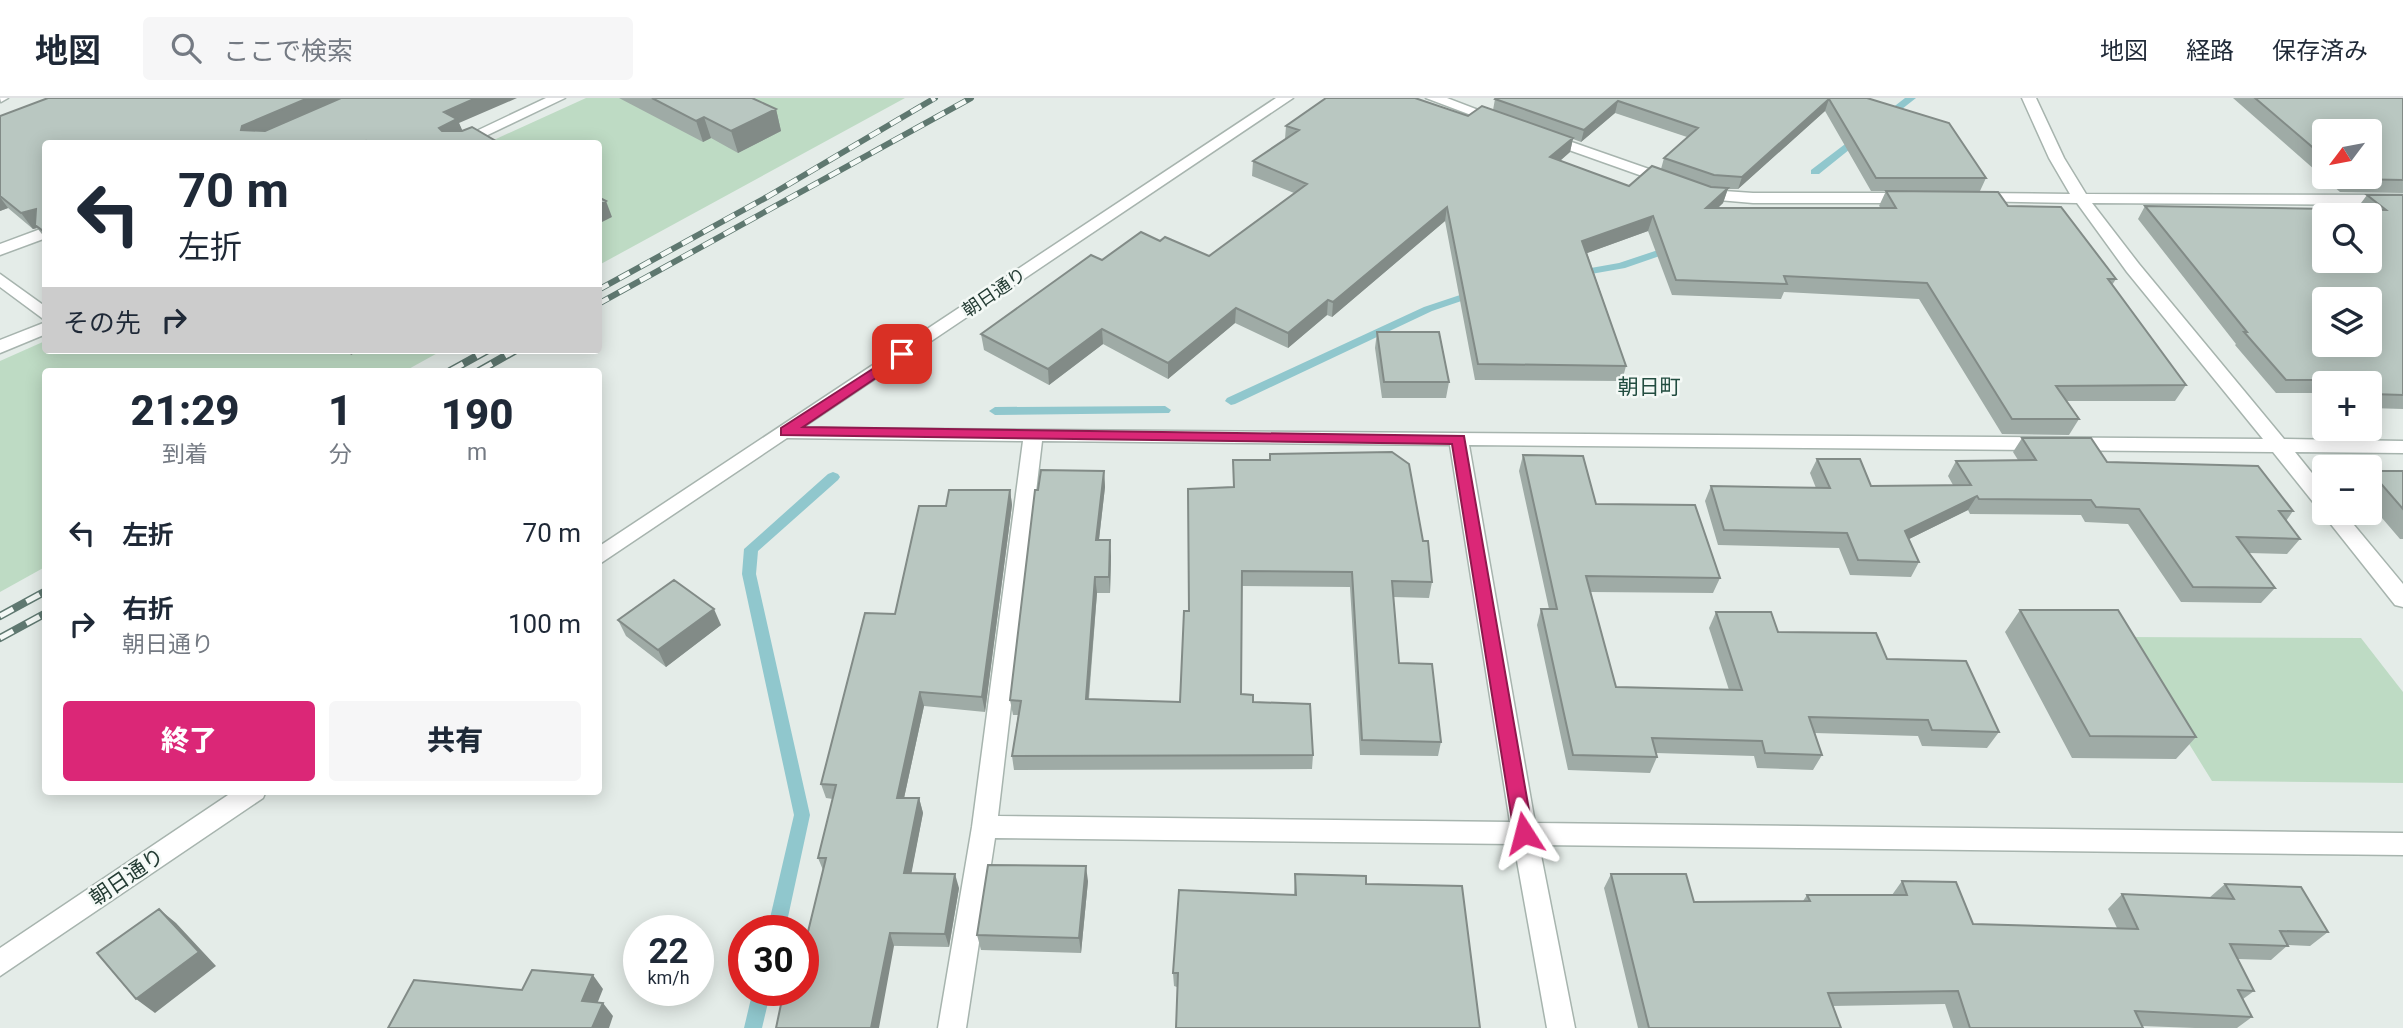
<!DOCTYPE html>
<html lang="ja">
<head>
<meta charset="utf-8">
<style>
  :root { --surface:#fff; --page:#f6f6f7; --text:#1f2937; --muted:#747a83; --line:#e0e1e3; --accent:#db2777 }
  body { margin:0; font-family:Roboto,"Noto Sans JP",sans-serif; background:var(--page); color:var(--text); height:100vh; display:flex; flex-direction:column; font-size:26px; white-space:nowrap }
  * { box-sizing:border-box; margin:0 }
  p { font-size:23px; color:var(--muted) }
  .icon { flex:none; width:38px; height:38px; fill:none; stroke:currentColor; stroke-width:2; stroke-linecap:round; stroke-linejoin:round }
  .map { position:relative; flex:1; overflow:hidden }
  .details { position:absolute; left:42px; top:270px; width:560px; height:427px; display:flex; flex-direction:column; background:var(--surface); border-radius:7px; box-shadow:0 4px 18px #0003 }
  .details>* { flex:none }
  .hud { position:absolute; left:42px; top:42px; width:560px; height:214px; border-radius:7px; box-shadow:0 4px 18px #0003; background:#fff; color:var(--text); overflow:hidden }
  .needle { width:46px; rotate:238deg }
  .controls { position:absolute; left:2312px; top:21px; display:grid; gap:14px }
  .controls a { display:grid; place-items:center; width:70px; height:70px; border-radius:7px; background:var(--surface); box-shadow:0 4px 18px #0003; font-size:35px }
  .speed { position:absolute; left:623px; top:817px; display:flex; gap:14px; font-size:35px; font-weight:700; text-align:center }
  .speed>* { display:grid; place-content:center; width:91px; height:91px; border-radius:50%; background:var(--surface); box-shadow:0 4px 18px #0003; line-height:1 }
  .speed small { font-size:18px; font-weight:400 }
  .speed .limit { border:10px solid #d22; background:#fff; color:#111 }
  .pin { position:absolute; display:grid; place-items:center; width:60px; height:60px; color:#fff; margin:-30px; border-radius:14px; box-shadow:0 4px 10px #0006 }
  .me { position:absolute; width:77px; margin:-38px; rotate:351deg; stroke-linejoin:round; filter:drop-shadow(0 0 5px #0008) }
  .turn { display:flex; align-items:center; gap:24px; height:147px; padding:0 21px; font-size:32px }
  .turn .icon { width:91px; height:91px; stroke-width:2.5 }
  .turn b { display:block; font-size:49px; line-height:60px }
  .then { display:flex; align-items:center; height:66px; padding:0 21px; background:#0003; gap:14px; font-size:26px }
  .eta { display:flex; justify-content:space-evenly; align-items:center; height:119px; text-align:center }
  .eta b { font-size:42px; font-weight:800; line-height:49px }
  .action { display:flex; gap:14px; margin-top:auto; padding:14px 21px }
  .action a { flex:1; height:80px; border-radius:7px; background:var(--accent); color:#fff; font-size:28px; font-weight:800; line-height:80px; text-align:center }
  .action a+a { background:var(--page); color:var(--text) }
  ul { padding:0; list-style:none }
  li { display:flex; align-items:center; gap:21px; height:91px; padding:0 21px }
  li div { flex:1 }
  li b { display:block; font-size:26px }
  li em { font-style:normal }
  header { display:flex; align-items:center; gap:42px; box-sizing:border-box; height:98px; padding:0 35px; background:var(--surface); border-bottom:2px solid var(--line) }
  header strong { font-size:33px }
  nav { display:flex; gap:38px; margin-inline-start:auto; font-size:24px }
  .search { width:490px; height:63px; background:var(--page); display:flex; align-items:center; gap:18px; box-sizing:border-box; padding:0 24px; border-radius:7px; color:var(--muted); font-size:26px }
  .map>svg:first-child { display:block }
  .green { fill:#bedbc4 }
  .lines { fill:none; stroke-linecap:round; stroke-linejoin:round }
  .stream { fill:#90c7cd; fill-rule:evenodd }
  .minor-casing { stroke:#a7b4ae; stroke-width:3 }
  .tertiary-casing { stroke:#a7b4ae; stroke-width:3 }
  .minor { fill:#fff; fill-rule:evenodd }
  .tertiary { fill:#fff; fill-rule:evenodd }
  .rail-far1-casing { stroke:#5f7870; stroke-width:6 }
  .rail-casing { stroke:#5f7870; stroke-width:8 }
  .rail-far1 { stroke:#f4f9f6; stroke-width:4.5; stroke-dasharray:12; stroke-linecap:butt }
  .rail { stroke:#f4f9f6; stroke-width:5; stroke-dasharray:15; stroke-linecap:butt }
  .wall { fill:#9faba6; fill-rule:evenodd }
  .shaded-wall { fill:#828b87 }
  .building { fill:#b9c7c1; stroke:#828b87; stroke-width:2; fill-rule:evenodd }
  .route { fill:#db2777; stroke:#8e194d; stroke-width:2 }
  .labels { text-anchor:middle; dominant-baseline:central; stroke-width:5; stroke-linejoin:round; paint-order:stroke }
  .street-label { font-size:18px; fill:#243c34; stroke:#f4f9f6 }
  .quarter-label { font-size:21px; fill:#224d40; stroke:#f4f9f6 }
  .near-street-label { font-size:21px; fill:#243c34; stroke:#f4f9f6 }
</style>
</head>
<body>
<header>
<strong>地図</strong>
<div class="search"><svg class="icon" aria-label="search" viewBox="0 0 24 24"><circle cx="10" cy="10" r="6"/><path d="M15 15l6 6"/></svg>ここで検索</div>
<nav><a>地図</a><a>経路</a><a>保存済み</a></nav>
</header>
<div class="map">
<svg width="2403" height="930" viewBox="0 0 2403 930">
  <rect width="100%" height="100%" fill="#e4ece8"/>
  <!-- green -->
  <path class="green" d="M586,0h319l-306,167 -1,-121h-113z
    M45,243l1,9h397l-38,21h-359l-1,196 -45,25v-231z
    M2123,539l238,1 42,54v91l-191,-2z"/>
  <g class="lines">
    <!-- stream -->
    <path class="stream" d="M1905,0h11l-28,22h-6v-4z
      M1857,37l8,2 -46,37h-8v-4z
      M1673,147l4,1v4l-52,18 -51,9 -6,-3 6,-3 45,-8z
      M1475,192l6,3 -2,2 -47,16 -197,93 -4,1 -6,-4 2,-3 197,-91z
      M1165,308l6,4 -2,3 -174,2 -6,-4 6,-4z
      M833,374l5,2 2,3 -2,3 -80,71 -2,23 54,241 -25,116h-18l27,-116 -52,-241 2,-25 84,-75z
      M753,892h18l-9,38h-18z"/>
    <!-- minor casing -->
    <g class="minor-casing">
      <path id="minor" d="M546,0h19l-96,46h-20z
        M1426,0h21l60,23 -7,4 -5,-1z
        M2022,0h14l28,60 22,36 317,1v10l-311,-2 47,61 145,175 119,2v12l-108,-1 29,36v21l-7,-2 -44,-55 -804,-7 66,378 868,10v22l-864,-10 36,183h-28l-33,-184 -519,-6 -29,190h-28l34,-201 51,-386 -237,-3 -10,-6 3,-4 1484,11 -136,-167 -50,-69 -108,-2v-6l6,-2 95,1 -21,-36zM1042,343l408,4 60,377 -512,-6z
        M1543,34l166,58 44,3h158l8,5 -8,5h-158l-46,-4 -169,-60 -2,-3z
        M46,129v11l-46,17v-11z
        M0,176l46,33v14l-46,-34z
        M46,224v12l-46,19v-13z
        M2324,413l20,2 59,71v23l-8,-2 -69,-87z"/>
    </g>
    <!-- tertiary casing -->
    <g class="tertiary-casing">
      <path id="tertiary" d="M0,0h8l-7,4z
        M1276,0h17l-695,467v-18z
        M234,693h32l-3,7 -263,178v-28z"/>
    </g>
    <!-- minor -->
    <use href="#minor" class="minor"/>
    <!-- tertiary -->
    <use href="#tertiary" class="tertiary"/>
    <!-- rail-far1 casing -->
    <g class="rail-far1-casing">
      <path id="rail-far1" d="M598,192l169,-93 168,-99
        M598,206l373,-206"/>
    </g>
    <!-- rail casing -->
    <g class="rail-casing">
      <path id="rail" d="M450,273l38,-21
        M479,273l37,-21
        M0,518l46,-25
        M0,540l46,-25"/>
    </g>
    <!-- rail-far1 -->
    <use href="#rail-far1" class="rail-far1"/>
    <!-- rail -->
    <use href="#rail" class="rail"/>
  </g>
  <!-- wall -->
  <path class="wall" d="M619,0h133l24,11 5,22 -43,22 -27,-15 -8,4z
    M1867,0l119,80 -6,13h-109l-46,-80 -87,78h-10l-5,14 -5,5h163l-2,-2 7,-15 122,15 108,73 -4,6 74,100 -11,16h-109l13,18 -10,16 -67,-1 -83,-135 -135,-7 -3,7 -109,-4 -24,-64 -61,22 39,113 -4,15 -147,-1 -30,-159 -113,96 -5,-2 -39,33 -53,-25 -67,56 -65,-35 -54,41 -65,-35 -3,-16 121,-74 58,-19 49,15 85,-63 -42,-17 1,-15 32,-22 1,-13 182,-10 25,-6 2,-11zM1615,15l72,24 -23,21 -3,11 -32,17 -69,-25 10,-9 3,-13 8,3z
    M2233,0h170v95l-63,-1zM2324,33l46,46h-46z
    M0,18l459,7 3,8 39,13h-455v95l-9,-11 -4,1 -25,-21 -8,3z
    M2367,97h36v214l-33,-1v-25h-46v10h-48l-41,-48 1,-1 -98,-125 7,-13 216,4 -3,-3z
    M1377,234l72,50 -3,16h-64l-7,-50z
    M2022,340l85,24 186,49 -7,10 14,18 -13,15 -38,-1 26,35 -14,15 -80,-1 -53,-78 -43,-2 -4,-7 -111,-1 -2,-4 -59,29 10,23 -8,15 -61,-2 -11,-27 -121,-3 -13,-44 6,-15 105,2 -6,-15 7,-14 54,27 82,-1 -5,-9 8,-15 62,-1 -5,-8z
    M1270,356l162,128 -3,16 -36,-1 6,66 42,79 -3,14 -78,-1 -10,-168 -108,-1 -1,108 12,8 60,53 -1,14 -298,1 -2,-14 6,-41h-5l-3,-15 28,-210 66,-19 1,16 -6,53 12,16 -1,37h-13l-8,106 91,3 9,-91 44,-124v-27h36z
    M1523,357l73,49 124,74 -7,15 -123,-1 26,95 113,3 -20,-62 7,-16 62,20 109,27 112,73 -12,16 -65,-2 -4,-10 -103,-3 7,22 -9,15 -56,-2 -3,-12 -98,-3 1,4 -7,16 -82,-3 -31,-145 4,-16h8l-30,-138z
    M2370,373h33v68h-3l-30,-35z
    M1010,392l2,15 -27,207 -61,-6 -20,92h15l4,15 -12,60 48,15 -10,59 -144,-3 18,-74 -5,-12 15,-59 -7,-1 -5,-14 74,-170 51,-108z
    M2020,512l176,127 -20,22 -104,-1 -67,-126z
    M618,522l103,5 -55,42 -40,-31z
    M1295,776l71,2 -189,111 -3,-1 -1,-13 121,-78z
    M1611,776l83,28 109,-1 4,-6h85l10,-14 71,43 144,4 -9,-19 14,-15 87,4 16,-14 103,48 -18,14 -22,-1 -17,15 -34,-1 17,32 -11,8 9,18 -15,11h-42l-53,-2 1,2h-190l-8,-24 -113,2 9,22h-203l-34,-140z
    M1088,783l-7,72 -100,-3 -4,-15z"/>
  <!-- shaded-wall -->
  <path class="shaded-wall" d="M308,0h42l-99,44 -10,-12 1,-4z
    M476,0h41l-58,25 5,11 -18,9 -7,-15 5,-16z
    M1829,1l-4,12 -87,78 4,-12z
    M1618,3l-3,12 -34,29 3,-12z
    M776,11l5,22 -43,22 -7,-22z
    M704,19l7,21 -8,4 -7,-21z
    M1573,40l-3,14 -23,20 3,-15z
    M1728,90l-5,15 -22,20 5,-15z
    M0,99l8,11 -8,3z
    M606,103l6,16 -14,7v-19z
    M1447,109l-2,14 -113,96 1,-15z
    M36,111l-1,16 2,3 -4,1 -12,-16z
    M1653,118l-5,15 -69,25 3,-15z
    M1328,202l-1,15 -39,33v-15z
    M1236,210l-1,15 -67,56v-16z
    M1102,231l1,15 -54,41 -1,-16z
    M348,252h12l-9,5z
    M1104,373l1,16 -8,69 -1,-16z
    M1010,392l2,15 -27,207 -3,-15z
    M1977,398l-9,14 -71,35 8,-14z
    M1110,442l1,16 -1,37 -1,-16z
    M1095,479l2,16 -10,121 -1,-15z
    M714,511l7,16 -55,42 -8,-17z
    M920,594l4,14 -23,106 -4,-14z
    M919,700l4,15 -14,73 -5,-13z
    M1086,768l2,15 -7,72 -2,-15z
    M955,776l4,14 -10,59 -4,-13z
    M159,811l17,14 40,43 -61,47 -19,-14z
    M890,835l4,13 -15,82h-8z
    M593,877l10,14 -10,25 -11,-13z
    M603,905l10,13 -4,12h-17z"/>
  <!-- building -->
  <path class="building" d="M48,0h260l-66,28 -1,4 24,1 76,-33h135l-32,14 13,7 -18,9 3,3h20l10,-4 29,17h-131l-4,-3 -6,3h-314v89l-11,-8 1,-16 -15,4 -21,-17v-80z
    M652,0h100l24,11 -45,22 -27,-14 -8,4z
    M1326,0h89l53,18 14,-10 91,32 -23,19 79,29 23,-20 59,21 17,1 -22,20h190l-10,-17 112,1 10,14 53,1 55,72h-8l78,106 -130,1 23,33h-67l-85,-136 -143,-7 3,8 -111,-4 -23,-64 -71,25 44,125 -148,-2 -31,-157 -114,95 -5,-2 -40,33 -52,-25 -68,55 -66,-34 -54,40 -67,-35 110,-79 11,5 39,-28 19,9 5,-4 44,19 98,-72 -54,-23 46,-31 -13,-4z
    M1496,0h371l82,25 37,55h-110l-47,-79 -87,78 -28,-2 -50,-17 34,-30 -80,-27 -34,29 -89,-31z
    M2255,0h148v82l-53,-1 -3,-2h23v-46h-46v26z
    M2367,97h36v200l-32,-1 -1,-1v-10h-9l-3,-3h-72l-42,-48h3l-102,-126 241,4zM2324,117h46v46h-46zM2324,201h46v46h-46z
    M598,99l8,4 -8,4z
    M1377,234h62l10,50h-65z
    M2022,340h69l16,24 151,4 35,45h-14l21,28 -63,-2 38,51 -82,-1 -54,-78 -43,-2 -5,-7 -112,-1 -2,-3 -72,35 14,31 -61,-2 -11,-27 -123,-3 -13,-44 119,2 -13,-29h43l11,27 100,-1 -15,-24 80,-1z
    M1392,354l17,12 14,77h5l4,41 -40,-1 7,82 33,1 9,78 -79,-2 -10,-168 -110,-1 -1,123 12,1v7l57,2 3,51 -301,1 9,-55 -11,-1 25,-210h3l3,-20 63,1 -8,69h14l-1,37h-14l-9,122 94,3 4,-91h5l-1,-122 46,-2 -1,-27h37v-6z
    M1523,357l60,1 13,48 99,1 25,73 -134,-2 30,111 126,3 -26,-78h55l7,20 98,1 11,26 79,2 33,71 -67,-2 -4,-10 -119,-3 13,38 -57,-2 -3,-12 -110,-3 5,19 -84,-2 -32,-146h16z
    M2370,373h33v38z
    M949,392h61l-28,207 -62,-5 -23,106h22l-15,75 51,1 -10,60 -55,-1 -19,95h-95l8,-38h19v-46h2l21,-86h-8l18,-73 -15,-1 44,-171 30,1 24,-108h27z
    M674,482l40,29 -56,41 -40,-30z
    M2020,512h98l78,127 -106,-1z
    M988,767l98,1 -7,72 -102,-3z
    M1295,776l71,2v8l96,2 18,142h-304l2,-55h-5l6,-83 117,5z
    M1611,776h75l8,28 116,-1 -3,-6h100l-5,-14 54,1 17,42 165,5 -16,-35 112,5 -9,-15 76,3 27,45 -48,-1 8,15 -58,-2 24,47 -16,-1 14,27 -117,-6 8,17h-173l-12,-37 -130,2 13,35h-192z
    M159,811l40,43 -63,47 -39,-46z
    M532,872l61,5 -11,26 21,2 -11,25h-204l26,-48 108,10z"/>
  <!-- route -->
  <path class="route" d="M902,252l5,1v6l-104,70 661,9 69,397 -3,5h-13l-3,-5 -62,-389 -671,-9v-7z"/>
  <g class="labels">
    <!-- street labels -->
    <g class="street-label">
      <text transform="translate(994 194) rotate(-34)">朝日通り</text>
    </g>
    <!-- quarter labels -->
    <g class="quarter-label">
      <text x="1649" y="289">朝日町</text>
    </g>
    <!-- near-street labels -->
    <g class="near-street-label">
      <text transform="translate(127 779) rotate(-34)">朝日通り</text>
    </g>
  </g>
</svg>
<div class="controls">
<a><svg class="needle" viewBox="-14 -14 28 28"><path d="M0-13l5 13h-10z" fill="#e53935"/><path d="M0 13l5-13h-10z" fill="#747a83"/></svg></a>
<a><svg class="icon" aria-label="search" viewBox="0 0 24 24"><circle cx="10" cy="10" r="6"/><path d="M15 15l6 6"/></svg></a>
<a><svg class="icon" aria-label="layers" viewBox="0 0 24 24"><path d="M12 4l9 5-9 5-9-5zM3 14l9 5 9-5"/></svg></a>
<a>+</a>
<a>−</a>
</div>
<div class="speed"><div>22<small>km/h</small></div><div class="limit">30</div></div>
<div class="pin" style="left:902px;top:256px;background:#d93025"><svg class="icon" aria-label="arrive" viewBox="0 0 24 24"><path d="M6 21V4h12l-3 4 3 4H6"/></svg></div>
<svg class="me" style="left:1524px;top:735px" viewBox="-20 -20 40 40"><path d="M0-17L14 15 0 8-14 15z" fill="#db2777" stroke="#fff" stroke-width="4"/></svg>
<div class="hud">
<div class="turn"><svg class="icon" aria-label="left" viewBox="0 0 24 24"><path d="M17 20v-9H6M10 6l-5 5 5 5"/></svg><div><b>70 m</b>左折</div></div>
<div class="then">その先<svg class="icon" aria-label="right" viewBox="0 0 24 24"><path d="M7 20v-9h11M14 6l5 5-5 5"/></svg></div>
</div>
<section class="details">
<div class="eta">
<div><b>21:29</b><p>到着</p></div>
<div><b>1</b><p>分</p></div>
<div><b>190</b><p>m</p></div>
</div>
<ul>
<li><svg class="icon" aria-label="left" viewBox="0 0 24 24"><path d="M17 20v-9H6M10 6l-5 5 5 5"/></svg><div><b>左折</b></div><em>70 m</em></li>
<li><svg class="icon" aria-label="right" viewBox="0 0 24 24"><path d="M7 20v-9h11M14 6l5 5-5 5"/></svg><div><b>右折</b><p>朝日通り</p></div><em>100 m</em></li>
</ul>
<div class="action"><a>終了</a><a>共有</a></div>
</section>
</div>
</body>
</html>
